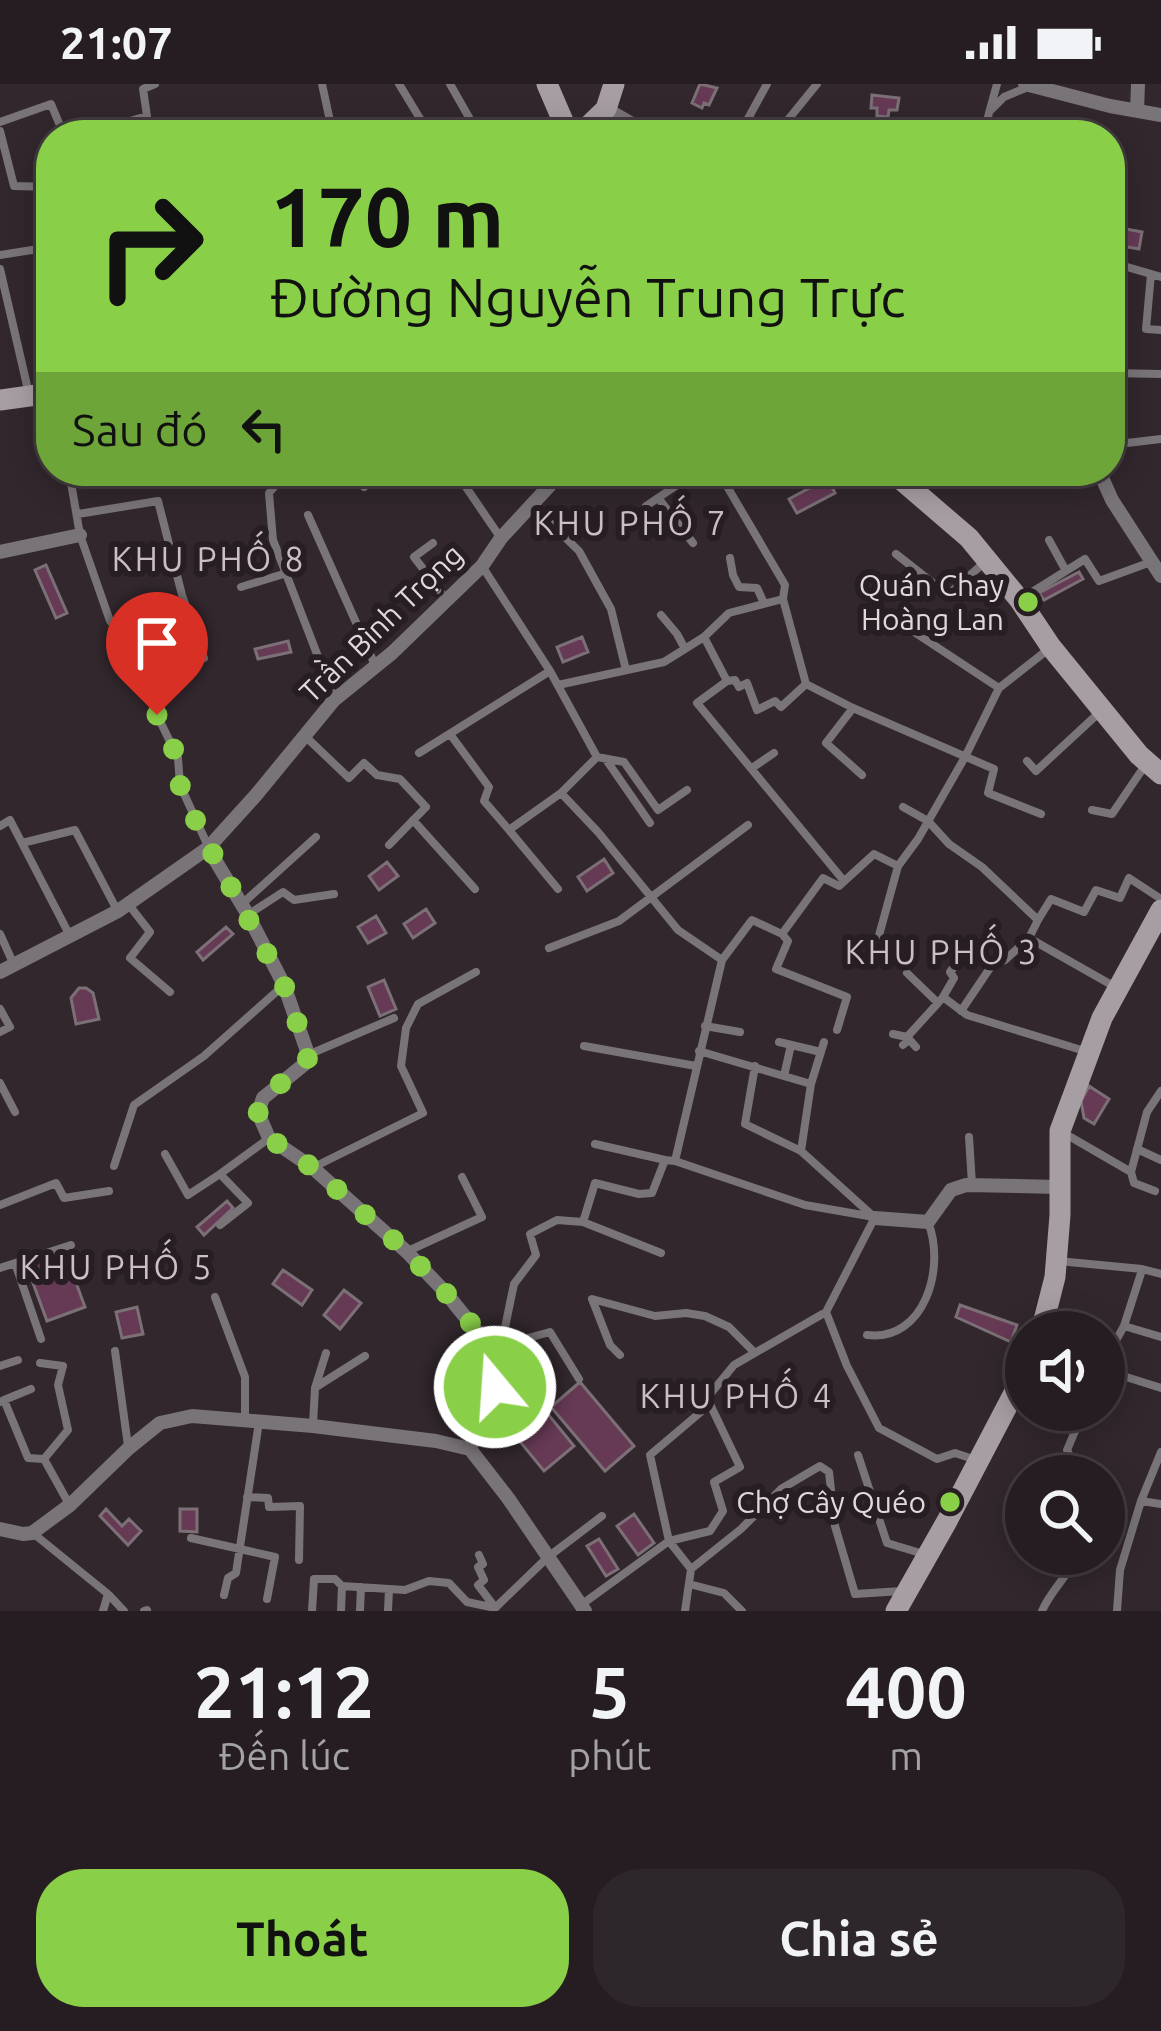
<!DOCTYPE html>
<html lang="vi">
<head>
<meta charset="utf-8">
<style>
  :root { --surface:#251d22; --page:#2d262a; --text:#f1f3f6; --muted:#a3a2a5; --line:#423b40; --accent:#89cf48 }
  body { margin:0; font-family:Ubuntu,sans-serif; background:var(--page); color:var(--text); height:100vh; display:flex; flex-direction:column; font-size:45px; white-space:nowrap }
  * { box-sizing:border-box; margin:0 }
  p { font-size:39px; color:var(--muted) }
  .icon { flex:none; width:66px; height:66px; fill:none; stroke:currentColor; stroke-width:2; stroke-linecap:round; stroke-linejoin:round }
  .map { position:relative; height:1527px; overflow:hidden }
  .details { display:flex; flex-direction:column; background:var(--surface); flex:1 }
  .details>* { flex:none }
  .top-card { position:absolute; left:36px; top:36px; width:1089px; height:366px; border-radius:48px; box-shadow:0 6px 30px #0003,0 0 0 3px var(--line); background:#89cf48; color:#111; overflow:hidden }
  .controls { position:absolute; left:1005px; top:1227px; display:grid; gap:24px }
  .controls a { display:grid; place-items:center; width:120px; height:120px; border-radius:50%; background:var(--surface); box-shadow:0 6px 30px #0003,0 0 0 3px var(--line); font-size:60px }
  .pin { position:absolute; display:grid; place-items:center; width:102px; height:102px; color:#fff; margin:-123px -51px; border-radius:50% 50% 50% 0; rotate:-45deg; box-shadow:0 0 12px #0007 }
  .pin .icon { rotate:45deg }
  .me { position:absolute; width:132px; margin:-66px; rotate:342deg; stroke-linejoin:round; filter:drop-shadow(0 0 9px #0008) }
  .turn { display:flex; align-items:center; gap:42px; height:252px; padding:0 36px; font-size:54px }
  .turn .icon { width:156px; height:156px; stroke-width:2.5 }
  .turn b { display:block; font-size:84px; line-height:102px }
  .then { display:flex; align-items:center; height:114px; padding:0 36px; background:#0003; gap:24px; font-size:45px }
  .eta { display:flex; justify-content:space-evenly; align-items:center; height:204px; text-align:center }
  .eta b { font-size:72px; font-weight:600; line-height:84px }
  .action { display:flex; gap:24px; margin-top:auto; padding:24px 36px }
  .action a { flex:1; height:138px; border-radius:48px; background:var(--accent); color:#111; font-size:48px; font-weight:600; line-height:138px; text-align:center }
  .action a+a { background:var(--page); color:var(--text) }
  .status { display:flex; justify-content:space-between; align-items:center; height:84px; padding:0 60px; background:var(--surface); direction:ltr }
  .status svg { height:33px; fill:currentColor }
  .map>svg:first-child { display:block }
  .building { fill:#663955; stroke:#7c7077; stroke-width:3 }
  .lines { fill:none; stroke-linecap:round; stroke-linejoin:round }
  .lane { stroke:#797477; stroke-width:8 }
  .street { stroke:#797477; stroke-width:14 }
  .secondary { stroke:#a69ea3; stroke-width:21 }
  .route { stroke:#89cf48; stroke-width:21; stroke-dasharray:0 37.8 }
  .poi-dot { fill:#89cf48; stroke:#271e23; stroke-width:4.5 }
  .labels { text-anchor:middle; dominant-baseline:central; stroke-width:12; stroke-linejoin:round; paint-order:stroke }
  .poi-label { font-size:30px; fill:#dfd9dc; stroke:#271e23; text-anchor:end }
  .street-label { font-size:30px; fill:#dfd9dc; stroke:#271e23 }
  .neighbourhood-label { font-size:33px; letter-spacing:3px; fill:#cbbec5; stroke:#271e23 }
</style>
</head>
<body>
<div class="status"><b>21:07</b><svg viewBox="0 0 49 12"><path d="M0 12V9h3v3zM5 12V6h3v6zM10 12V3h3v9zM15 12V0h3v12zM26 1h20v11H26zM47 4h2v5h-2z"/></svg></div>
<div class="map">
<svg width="1161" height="1527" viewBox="0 0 1161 1527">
  <rect width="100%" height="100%" fill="#31272d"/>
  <!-- building -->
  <path class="building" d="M700,0l17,4 -8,17 -5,-2 -2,5 -10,-5z
    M872,11l27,3 -2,12h-8l-1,7 -11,-1v-8h-6z
    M1110,142l32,6 -3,17 -29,-5z
    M828,394l7,15 -38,20 -8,-14z
    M46,481l21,48 -11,5 -21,-48z
    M1079,488l4,7 -39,21 -5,-7z
    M582,553l6,15 -25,10 -6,-15z
    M288,557l3,11 -33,7 -3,-10z
    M604,775l9,14 -26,18 -9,-14z
    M387,778l11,14 -19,14 -10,-14z
    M426,825l9,14 -22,15 -9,-14z
    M376,832l10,17 -18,10 -10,-16z
    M226,843l7,7 -30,26 -6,-8z
    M384,896l12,29 -16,7 -12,-29z
    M79,904h7l7,5 6,26 -23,5 -5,-26z
    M1089,1002l20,13 -15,25 -10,-6 -3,-17z
    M227,1117l6,7 -29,27 -7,-8z
    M64,1166l21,57 -38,14 -21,-57z
    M283,1186l29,20 -10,15 -29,-21z
    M344,1206l17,13 -21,26 -16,-14z
    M960,1221l57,20 -6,17 -55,-25z
    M137,1223l6,27 -21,4 -6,-26z
    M580,1298l54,64 -29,25 -54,-64z
    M538,1318l36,44 -30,25 -36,-44z
    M106,1425l16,17 7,-7 12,12 -13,14 -28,-29z
    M180,1425h17v23l-17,-1z
    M634,1430l20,29 -16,12 -21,-29z
    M599,1455l19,30 -12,7 -19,-30z"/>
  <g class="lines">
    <!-- lane -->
    <path class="lane" d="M322,0l11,51
      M399,0l31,51
      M450,0l29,51
      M991,26l13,-13 24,-10
      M789,37l49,7
      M0,38l51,-18 13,31
      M123,39l24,-7 -4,-27 12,-5
      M0,47l14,55 37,1
      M739,51l28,-51
      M782,51l5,-14 30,-37
      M983,51l14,-51
      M0,171l51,-8
      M1110,178l51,15
      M0,185l29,125
      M1151,190l-5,55 15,1
      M1110,289l51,1
      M1110,361l51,-6
      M69,387l11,64 30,86 25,29 22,65 21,43 2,27 28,61
      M276,387l3,10 -10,12 4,47 61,158
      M455,387l45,66
      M718,387l67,114 -2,14 23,85 47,24 141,61 -6,24 53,21
      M364,403l21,-16
      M659,415l34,44
      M533,422l46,45 32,58 15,61
      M646,422l52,-35
      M78,430l80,-13 24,94 22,63
      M308,431l67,150
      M1049,456l17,31
      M433,459l-19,14 33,43
      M896,470l47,37 7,2 36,-32
      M730,474l3,17 6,12 18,1 7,15
      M482,482l68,105 47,86 -36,36 37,39 80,98 44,30
      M241,503l46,-14
      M1021,515l64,-40 14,22 52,-19
      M661,531l16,19 8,15
      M911,546l88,58
      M704,553l23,44 8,-1 4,7 8,-4 10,27 18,-9 6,6 25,-23
      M727,597l-30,22 147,178
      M558,601l106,-23 40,-25 25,-24 54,-14
      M853,624l-27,35 36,32
      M450,650l39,53 -5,14 25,29
      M306,653l43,41 15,-15 13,12 23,4 26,28 -37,38
      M419,669l131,-82
      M597,673l27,5 34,48 29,-20
      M607,677l43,62
      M1027,677l9,10 66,-61
      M752,684l22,-15
      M903,723l25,14 21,23 33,23 56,53 13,-21 33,13 12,-22 24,8 9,-20 32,21
      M1092,726l20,4 34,-50
      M413,736l62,69
      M0,742l10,-6 60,116
      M22,759l53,-13 42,80
      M558,805l-49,-59 52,-37
      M243,819l73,-66
      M129,821l21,27 -20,26 40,34
      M249,830l34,-22 11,8 40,-6
      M1038,836l-9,18 88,50
      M0,850l14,31
      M878,855l20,-73
      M549,864l70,-27 129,-96
      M907,889l31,30 5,-6 24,18 121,37
      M943,913l11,-19 -4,-6 9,-12
      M0,925l10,18 -10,5
      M961,927l31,-46 13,-5 24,-22
      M705,942l35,6
      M837,946l10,-33 -71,-28 12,-28 -6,-7 41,-56 16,8 35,-32 24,12 20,-27 47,-82 34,-69 51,-40
      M893,950l14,3 31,-34
      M779,958l42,10
      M903,961l5,-4 -1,-4 9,10
      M584,962l112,20
      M699,967l112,33
      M310,970l84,-36
      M755,982l-10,58 56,27 73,66
      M784,992l7,-31
      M0,999l15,29
      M1062,1048l69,40 16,-60 14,-21
      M969,1053l3,47
      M595,1060l70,16
      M1137,1065l24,11
      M801,1067l10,-67 13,-42
      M165,1070l23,41 32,-21
      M675,1077l47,-201 30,-40 30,14
      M114,1082l20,-61 70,-49 80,-71
      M314,1083l109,-54 -22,-47 5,-38 12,-24 58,-32
      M1131,1088l3,11 21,8
      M0,1121l56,-22 8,15 45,-7
      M583,1138l12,-39 44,11 13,-1 13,-33 10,1 130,44 69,12
      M220,1141l28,-22 -28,-29 48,-35
      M408,1167l74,-34 -20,-40
      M1058,1177l84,8 19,5
      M15,1179l26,76
      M0,1184l71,-23
      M215,1213l30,80v41
      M826,1228l48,-93
      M1124,1242l37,11
      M867,1251c58,7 79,-68 61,-113
      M491,1264l12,-11 11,-53 22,-29 -6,-21 27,-14 26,2 78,31
      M492,1264l58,-16 29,47
      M115,1267l13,95
      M620,1271l-10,-10 -18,-46 63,17 31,-3 19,3 24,11 25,25
      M1104,1278l20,-36 18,-56
      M40,1279l23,3 -5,19 10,45 -24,29 25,45
      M0,1282l18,-6
      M1104,1286l57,18
      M316,1303l49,-31
      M4,1316l27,-11
      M0,1318l4,-2 24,58 16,1
      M313,1340l2,-36 11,-35
      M858,1371l29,88 40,12
      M1080,1392l-13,-26 17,-40
      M247,1413l21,1 1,9 31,-1 -1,54
      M1141,1417l20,3
      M34,1450l74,60 -5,17
      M191,1454l84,19 -8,42
      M479,1471l4,9 -5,3 6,13 -6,5 16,21
      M691,1485l50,-40 40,-40 39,-23 9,6 6,54 20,68 47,-3
      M689,1500l35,9 18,18
      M109,1511l15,16
      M224,1511l4,-17 8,-5 23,-151
      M581,1521l88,-64 -19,-86 52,-44 5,-13 27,-33 92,-53 21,54 32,62 58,31 18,-6 21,7
      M144,1527l3,-1
      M312,1527l2,-32h21l7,7 63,4 24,-9 20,2 18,19 28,6 53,-51 54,-41
      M341,1527l1,-25
      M360,1527l1,-24
      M388,1527l1,-22
      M685,1527l6,-42 -22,-28 41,-10 13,-20 -9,-29 26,-15 -32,-67
      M1042,1527c9,-21 27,-36 36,-57
      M1117,1527l3,-41 21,-69 20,-49"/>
    <!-- street -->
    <path class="street" d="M1025,0l85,22 51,9
      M606,25l28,16 34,10
      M1137,27l1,-27
      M1099,387l13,29 49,76
      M0,468l80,-17
      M208,764l40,67 36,70 24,69 -1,8 -44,36 -5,15 11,25 44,30 94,84 39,41 45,56 4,38 -16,32 -9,30
      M0,888l118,-61 90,-63 48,-53 78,-95 58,-47 90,-87 19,-28 62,-67
      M875,1134l53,4 23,-32 15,-5 93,2
      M470,1365l38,49 77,113
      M0,1445l23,5 9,-1 38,-28 59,-57 31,-25 32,-7 121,10 123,15 34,8"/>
    <!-- secondary -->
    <path class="secondary" d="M547,0l22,51
      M579,51l27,-26 8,-25
      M0,316l51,-7
      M891,387l78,67 50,61 32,48 88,108 22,19
      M1041,1248l14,-55 5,-62v-84l42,-113 59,-108
      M896,1527l51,-90 79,-151"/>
  </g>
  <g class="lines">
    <!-- route -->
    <path class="route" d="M157,631l21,43 2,27 19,43 85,157 24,69 -1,8 -44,36 -5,15 11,25 44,30 94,84 39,41 45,55 4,39"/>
  </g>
  <!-- markers -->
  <g class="poi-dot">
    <circle cx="1028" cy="518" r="12"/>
    <circle cx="950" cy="1418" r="12"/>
  </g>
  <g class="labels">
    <!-- poi labels -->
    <g class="poi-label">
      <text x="1004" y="501">Quán Chay<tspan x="1004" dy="34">Hoàng Lan</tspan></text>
      <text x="926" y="1418">Chợ Cây Quéo</text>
    </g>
    <!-- street labels -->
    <g class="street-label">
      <text transform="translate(381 539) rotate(-44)">Trần Bình Trọng</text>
    </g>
    <!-- neighbourhood labels -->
    <g class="neighbourhood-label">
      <text x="631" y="438">KHU PHỐ 7</text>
      <text x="209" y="474">KHU PHỐ 8</text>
      <text x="942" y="867">KHU PHỐ 3</text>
      <text x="117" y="1182">KHU PHỐ 5</text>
      <text x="737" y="1311">KHU PHỐ 4</text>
    </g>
  </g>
</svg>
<div class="controls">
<a><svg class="icon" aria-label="sound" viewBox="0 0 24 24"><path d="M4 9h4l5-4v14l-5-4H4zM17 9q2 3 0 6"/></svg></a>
<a><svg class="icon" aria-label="search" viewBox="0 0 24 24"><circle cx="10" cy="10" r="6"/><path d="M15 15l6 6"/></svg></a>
</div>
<div class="pin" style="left:157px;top:631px;background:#d93025"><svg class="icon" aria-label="arrive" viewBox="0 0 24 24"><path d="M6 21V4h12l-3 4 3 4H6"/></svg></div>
<svg class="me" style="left:495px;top:1303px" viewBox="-20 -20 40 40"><circle r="17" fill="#89cf48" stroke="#fff" stroke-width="3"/><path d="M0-11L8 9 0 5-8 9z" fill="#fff"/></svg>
<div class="top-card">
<div class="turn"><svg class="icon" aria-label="right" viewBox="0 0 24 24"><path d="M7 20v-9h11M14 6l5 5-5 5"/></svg><div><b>170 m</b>Đường Nguyễn Trung Trực</div></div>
<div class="then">Sau đó<svg class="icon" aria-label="left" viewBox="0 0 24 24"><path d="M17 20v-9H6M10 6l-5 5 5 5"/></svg></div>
</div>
</div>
<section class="details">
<div class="eta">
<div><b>21:12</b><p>Đến lúc</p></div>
<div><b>5</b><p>phút</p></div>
<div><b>400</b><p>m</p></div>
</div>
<div class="action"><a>Thoát</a><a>Chia sẻ</a></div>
</section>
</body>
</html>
